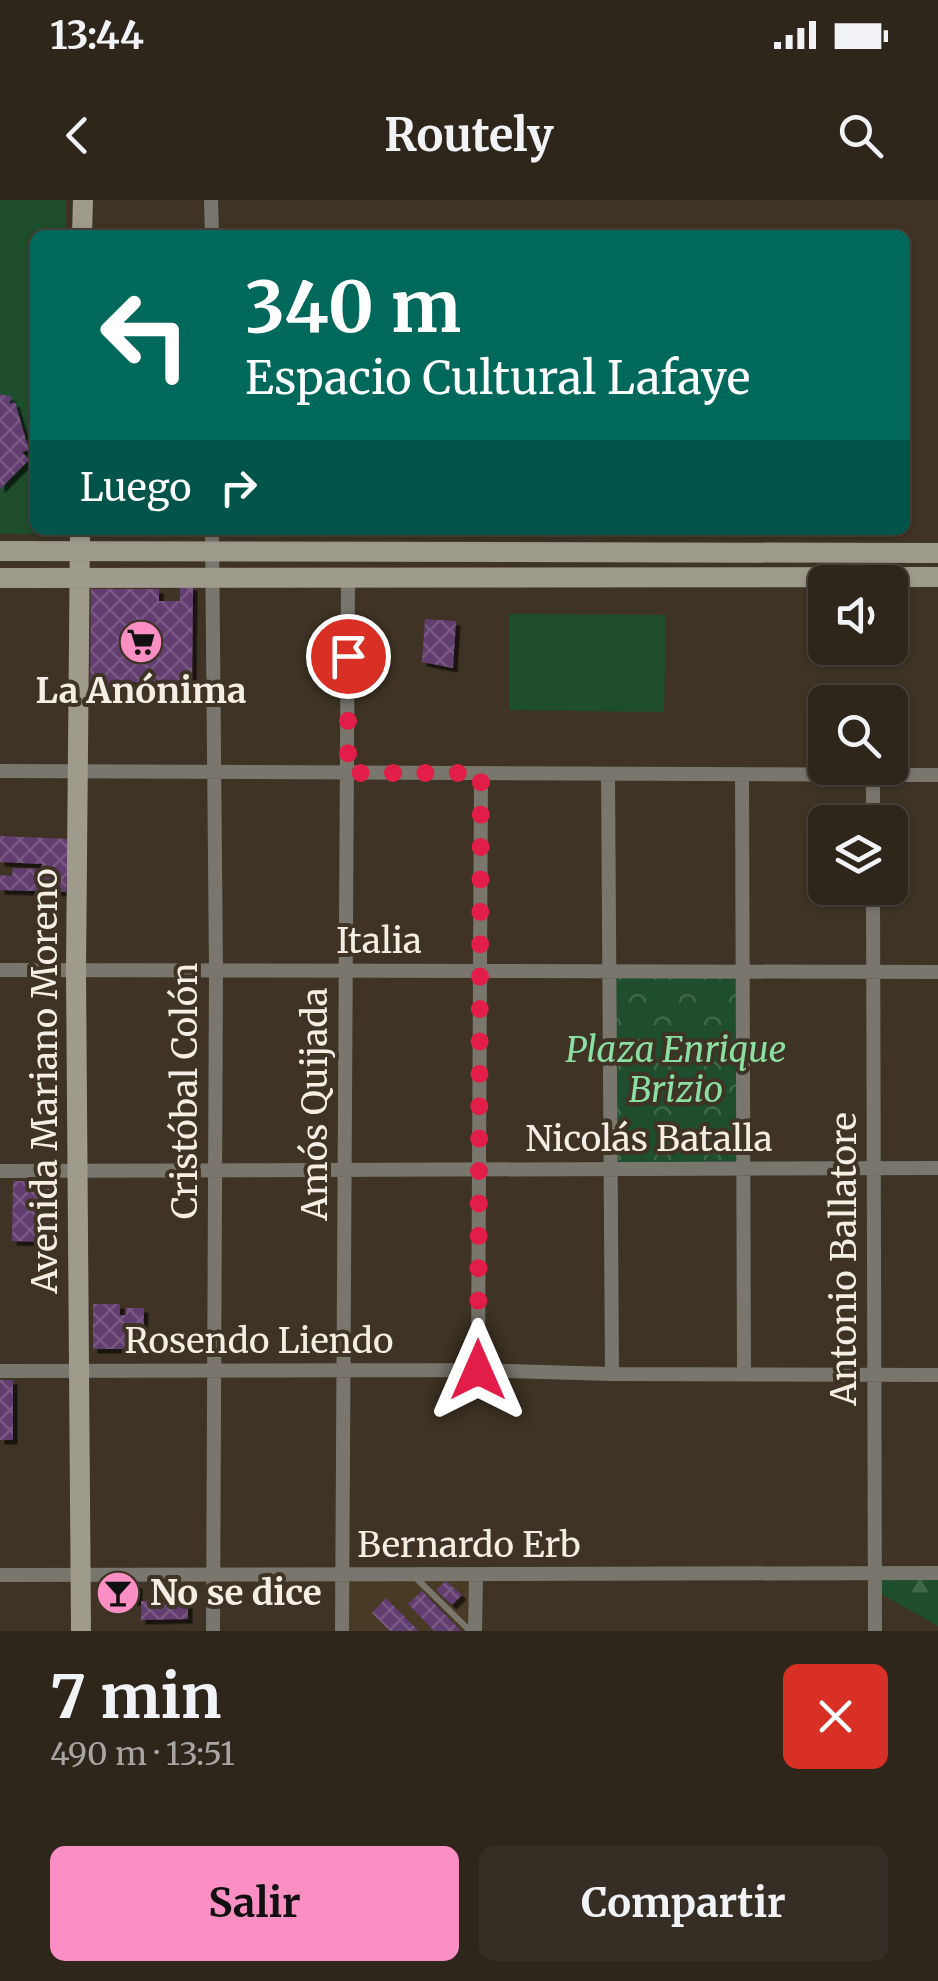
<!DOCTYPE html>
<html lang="es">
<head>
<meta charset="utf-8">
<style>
  :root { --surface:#2e261b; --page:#362e24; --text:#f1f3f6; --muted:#a7a5a3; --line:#49433a; --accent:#fb8fc4 }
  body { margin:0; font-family:Merriweather,serif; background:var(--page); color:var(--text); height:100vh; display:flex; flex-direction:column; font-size:38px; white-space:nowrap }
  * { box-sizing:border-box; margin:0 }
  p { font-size:32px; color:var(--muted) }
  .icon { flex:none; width:55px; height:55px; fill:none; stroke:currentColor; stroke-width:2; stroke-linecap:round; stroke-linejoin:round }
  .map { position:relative; height:1431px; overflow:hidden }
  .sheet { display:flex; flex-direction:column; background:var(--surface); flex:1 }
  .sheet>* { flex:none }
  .top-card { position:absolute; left:30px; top:30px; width:880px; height:305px; border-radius:15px; box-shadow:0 2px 8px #0004,0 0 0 2px var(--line); background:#00695c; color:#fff; overflow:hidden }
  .buttons { position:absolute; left:808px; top:365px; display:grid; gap:20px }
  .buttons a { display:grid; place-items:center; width:100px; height:100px; border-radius:15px; background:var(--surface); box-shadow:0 2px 8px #0004,0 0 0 2px var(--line); font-size:50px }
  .pin { position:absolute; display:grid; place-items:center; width:85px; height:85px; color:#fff; margin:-42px; border:5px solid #fff; border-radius:50%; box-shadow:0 2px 10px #0007 }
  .me { position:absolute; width:110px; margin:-55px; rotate:0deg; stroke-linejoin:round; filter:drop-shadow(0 0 8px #0008) }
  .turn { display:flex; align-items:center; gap:35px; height:210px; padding:0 50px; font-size:45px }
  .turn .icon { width:130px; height:130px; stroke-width:2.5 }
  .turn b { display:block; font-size:70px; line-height:85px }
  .then { display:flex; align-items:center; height:95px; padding:0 50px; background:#0003; gap:20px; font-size:38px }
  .round { display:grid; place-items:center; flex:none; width:105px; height:105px; border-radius:15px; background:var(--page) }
  .headline { display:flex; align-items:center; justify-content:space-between; height:170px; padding:0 50px }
  h1 { font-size:60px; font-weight:700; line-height:75px }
  .button { display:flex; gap:20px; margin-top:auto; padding:20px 50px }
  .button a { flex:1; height:115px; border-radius:15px; background:var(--accent); color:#111; font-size:40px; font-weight:700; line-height:115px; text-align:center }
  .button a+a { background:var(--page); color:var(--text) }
  .status { display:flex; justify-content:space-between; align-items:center; height:70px; padding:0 50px; background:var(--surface); direction:ltr }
  .status svg { height:28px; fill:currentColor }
  header { display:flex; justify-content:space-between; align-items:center; height:130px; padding:0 50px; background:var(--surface); font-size:45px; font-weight:700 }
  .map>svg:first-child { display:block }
  .built { fill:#483a24 }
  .grass { fill:#1e4e2d }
  .forest { fill:url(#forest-firs) }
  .park { fill:url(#park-crowns) }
  .building { fill:url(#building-cross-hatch); filter:url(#shadow) }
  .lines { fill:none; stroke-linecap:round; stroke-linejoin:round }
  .path { stroke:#90867a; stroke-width:2.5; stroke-dasharray:5 8; stroke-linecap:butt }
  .service { stroke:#79766e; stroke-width:6 }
  .minor { stroke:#79766e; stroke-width:14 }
  .secondary { stroke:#9e9b8d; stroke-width:20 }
  .route { stroke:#e11d48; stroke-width:18; stroke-dasharray:0 32.4 }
  .labels { text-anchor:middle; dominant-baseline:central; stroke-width:8; stroke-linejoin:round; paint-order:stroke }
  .poi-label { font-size:35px; font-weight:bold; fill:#f5eee4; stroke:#3e3324 }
  .street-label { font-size:35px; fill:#f5eee4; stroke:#3e3324 }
  .park-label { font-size:35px; font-style:italic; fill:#8be0a1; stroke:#3e3324 }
</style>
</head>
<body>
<div class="status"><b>13:44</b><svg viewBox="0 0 49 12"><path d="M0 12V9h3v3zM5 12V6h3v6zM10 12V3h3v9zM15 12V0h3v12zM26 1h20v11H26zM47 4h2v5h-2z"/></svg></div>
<header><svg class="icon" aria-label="back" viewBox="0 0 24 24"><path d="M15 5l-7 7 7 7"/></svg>Routely<svg class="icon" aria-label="search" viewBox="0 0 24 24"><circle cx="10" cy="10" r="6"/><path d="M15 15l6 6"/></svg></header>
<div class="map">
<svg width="938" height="1431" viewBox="0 0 938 1431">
  <defs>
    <pattern id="forest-firs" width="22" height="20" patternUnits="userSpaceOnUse" patternTransform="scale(2.5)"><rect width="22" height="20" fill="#1e4e2d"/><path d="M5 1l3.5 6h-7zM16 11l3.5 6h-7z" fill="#3f684b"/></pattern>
    <pattern id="park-crowns" width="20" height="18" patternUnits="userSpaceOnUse" patternTransform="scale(2.5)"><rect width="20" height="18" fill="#1e4e2d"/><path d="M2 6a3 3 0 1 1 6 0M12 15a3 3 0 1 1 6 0" fill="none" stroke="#3f684b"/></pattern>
    <pattern id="building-cross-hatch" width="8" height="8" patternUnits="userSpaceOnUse" patternTransform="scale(2.5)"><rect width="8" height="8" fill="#623d6f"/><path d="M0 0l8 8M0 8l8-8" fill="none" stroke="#795983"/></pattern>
    <filter id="shadow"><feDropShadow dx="4.5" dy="4.5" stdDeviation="0" flood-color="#0009"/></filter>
  </defs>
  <rect width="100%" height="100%" fill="#3e3324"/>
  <!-- built -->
  <path class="built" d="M346,1380l124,1 1,50h-124z"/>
  <!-- grass -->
  <path class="grass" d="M0,0h66v35h-31v295h31v4h-66z
    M509,414l157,1 -2,97 -155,-2z"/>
  <!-- forest -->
  <path class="forest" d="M881,1380h57v46l-57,-32z"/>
  <!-- park -->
  <path class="park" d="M740,775v190l-128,1 -1,-190z"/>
  <!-- building -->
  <path class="building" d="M0,194l12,3 -3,7 6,-2 14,48 -7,2 7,8 -29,29z
    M180,386h13l-1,97 -76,-1v16h-26l1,-109h68v12h21z
    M425,419l31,2 -3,47 -31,-6z
    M0,636l68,3 -2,53 -66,-2v-15l12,1 1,-8 28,1 1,-5 -42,-2z
    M13,981h38l-1,61 -38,-1z
    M93,1104h27v11h6v-7h18l-1,41h-50z
    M0,1180h13v60h-13z
    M446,1381l16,14 -10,10 -16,-15z
    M138,1384v17l-41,2v-18z
    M422,1391l39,40h-27l-26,-27z
    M386,1398l33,33h-29l-18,-18z
    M188,1400v19l-47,1v-19z"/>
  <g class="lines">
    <!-- path -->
    <path class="path" d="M680,841l4,5
      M692,856l6,4"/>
    <!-- service -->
    <path class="service" d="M414,1376l56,55"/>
    <!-- minor -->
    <path class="minor" d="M211,0l1,35
      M212,330l4,441 -3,660
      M0,571l938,4
      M608,574l4,600
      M742,574l2,600
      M873,575v47
      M873,688l2,743
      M0,770l938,2
      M0,971l938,-3
      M478,1170l3,-597
      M0,1171l478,-1 134,4 326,1
      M0,1375l938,-2
      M342,1431l6,-1054
      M475,1431l1,-56"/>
    <!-- secondary -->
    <path class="secondary" d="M82,35l1,-35
      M80,330l-4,440 5,661
      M0,351l938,2
      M0,378l938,-1"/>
  </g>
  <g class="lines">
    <!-- route -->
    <path class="route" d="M348,456v117h133l-3,597"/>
  </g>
  <!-- icons -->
  <defs>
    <g id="supermarket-disc" transform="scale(2.25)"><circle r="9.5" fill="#fb8fc4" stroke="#3e3324"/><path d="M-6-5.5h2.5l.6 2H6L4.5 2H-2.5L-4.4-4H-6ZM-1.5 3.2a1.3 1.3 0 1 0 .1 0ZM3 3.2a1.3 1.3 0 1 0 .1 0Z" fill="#111"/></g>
    <g id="bar-disc" transform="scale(2.25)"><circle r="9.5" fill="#fb8fc4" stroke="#3e3324"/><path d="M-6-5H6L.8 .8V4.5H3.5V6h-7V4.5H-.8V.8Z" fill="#111"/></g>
  </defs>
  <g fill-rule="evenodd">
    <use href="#supermarket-disc" x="141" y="442"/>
    <use href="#bar-disc" x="118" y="1393"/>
  </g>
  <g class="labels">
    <!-- poi labels -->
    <g class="poi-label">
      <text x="141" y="491">La Anónima</text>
      <text x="150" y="1393" text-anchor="start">No se dice</text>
    </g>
    <!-- street labels -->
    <g class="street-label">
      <text x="379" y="741">Italia</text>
      <text transform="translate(45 881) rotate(-90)">Avenida Mariano Moreno</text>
      <text transform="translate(185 891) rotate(-90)">Cristóbal Colón</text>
      <text transform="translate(315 904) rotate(-90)">Amós Quijada</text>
      <text x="649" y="939">Nicolás Batalla</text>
      <text transform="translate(844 1059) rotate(-90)">Antonio Ballatore</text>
      <text x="259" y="1141">Rosendo Liendo</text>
      <text x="469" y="1345">Bernardo Erb</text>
    </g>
    <!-- park labels -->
    <g class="park-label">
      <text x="676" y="850">Plaza Enrique<tspan x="676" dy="40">Brizio</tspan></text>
    </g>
  </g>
</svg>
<div class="buttons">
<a><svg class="icon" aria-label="sound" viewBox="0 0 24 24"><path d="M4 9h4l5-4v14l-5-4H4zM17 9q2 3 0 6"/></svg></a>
<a><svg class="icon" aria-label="search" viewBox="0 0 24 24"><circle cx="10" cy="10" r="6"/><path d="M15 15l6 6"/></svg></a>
<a><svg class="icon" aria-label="layers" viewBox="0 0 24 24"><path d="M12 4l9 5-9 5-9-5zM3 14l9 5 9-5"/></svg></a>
</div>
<div class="pin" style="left:348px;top:456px;background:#d93025"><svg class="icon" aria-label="arrive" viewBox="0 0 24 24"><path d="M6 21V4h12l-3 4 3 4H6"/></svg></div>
<svg class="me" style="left:478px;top:1170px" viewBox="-20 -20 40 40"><path d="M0-17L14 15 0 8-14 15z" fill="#e11d48" stroke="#fff" stroke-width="4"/></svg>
<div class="top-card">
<div class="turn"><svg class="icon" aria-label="left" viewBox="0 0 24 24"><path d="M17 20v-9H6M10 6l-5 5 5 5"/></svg><div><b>340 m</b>Espacio Cultural Lafaye</div></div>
<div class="then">Luego<svg class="icon" aria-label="right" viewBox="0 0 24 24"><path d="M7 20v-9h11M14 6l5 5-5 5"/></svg></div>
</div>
</div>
<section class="sheet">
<div class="headline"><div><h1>7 min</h1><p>490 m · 13:51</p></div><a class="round" style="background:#d93025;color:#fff"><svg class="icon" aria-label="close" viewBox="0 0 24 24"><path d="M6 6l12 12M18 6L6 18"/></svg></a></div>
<div class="button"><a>Salir</a><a>Compartir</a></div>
</section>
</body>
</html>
